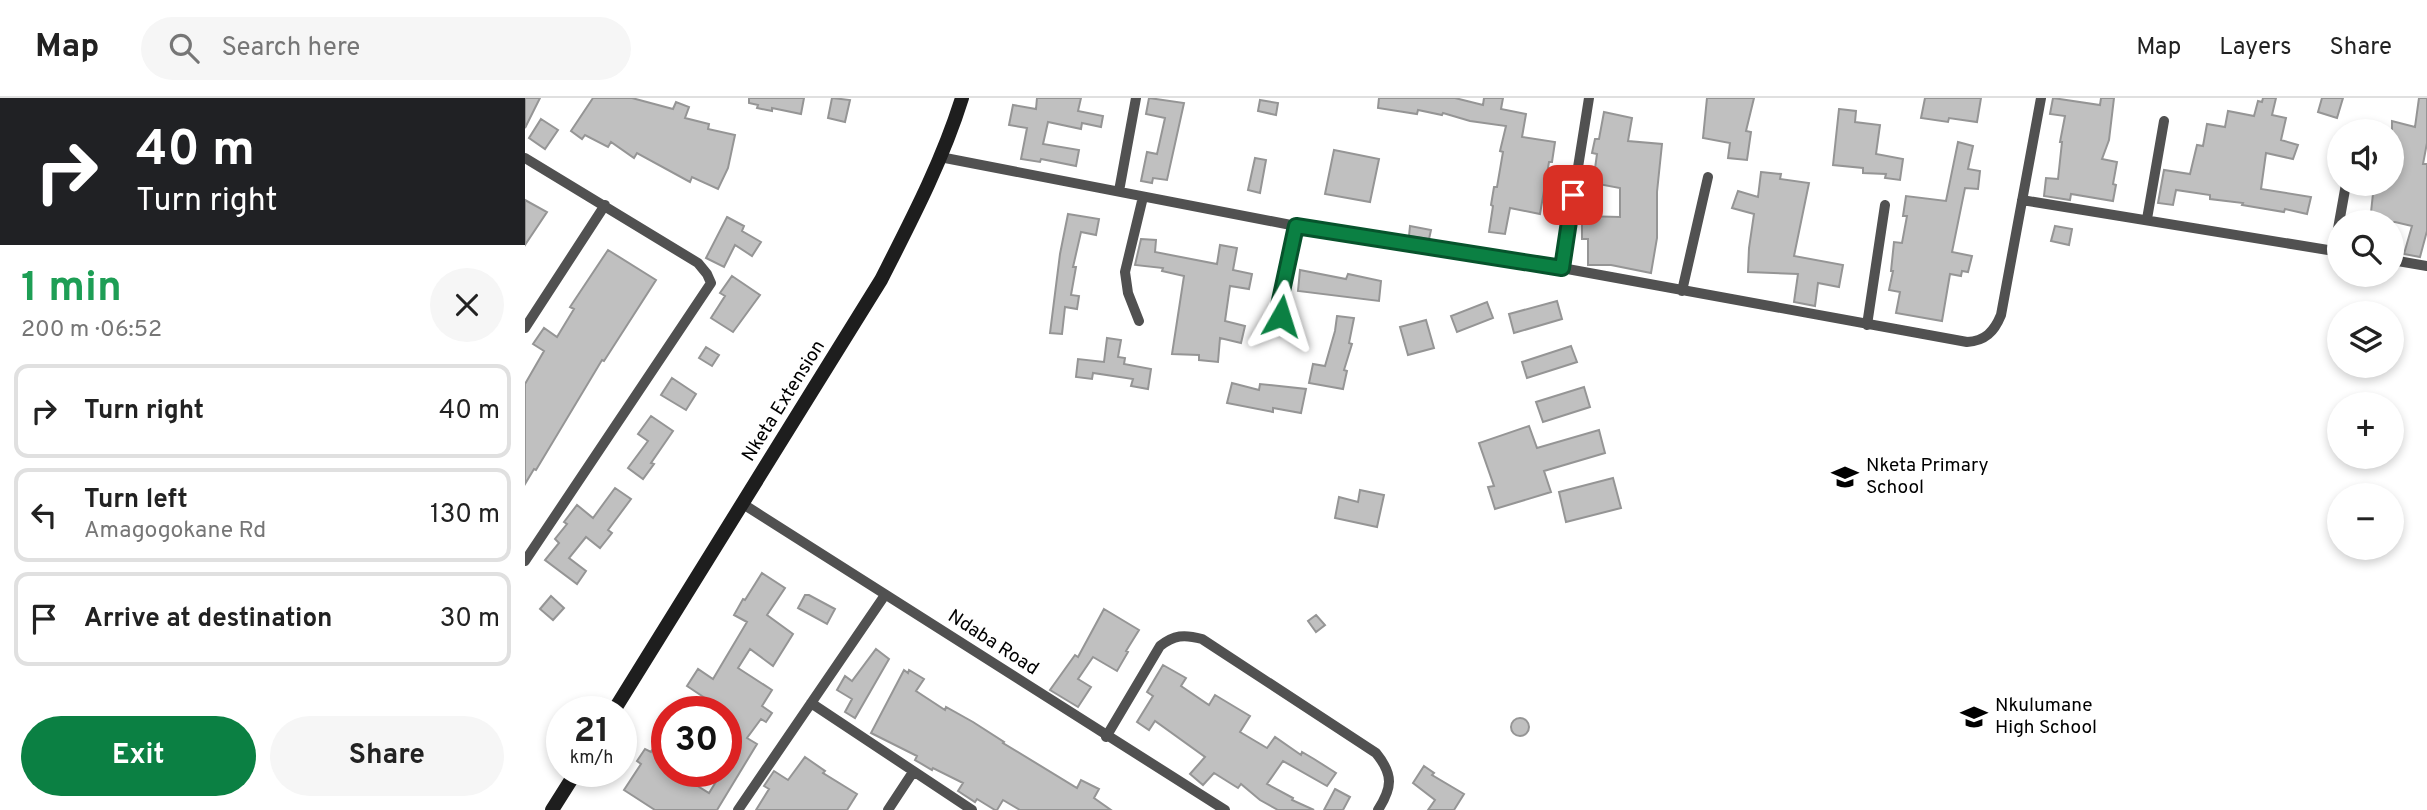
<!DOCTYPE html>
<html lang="en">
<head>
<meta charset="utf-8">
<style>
  :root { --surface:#fff; --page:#f6f6f6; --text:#222; --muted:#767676; --line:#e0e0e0; --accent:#0b8043 }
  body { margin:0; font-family:Overpass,sans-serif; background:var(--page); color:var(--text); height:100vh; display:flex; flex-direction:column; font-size:26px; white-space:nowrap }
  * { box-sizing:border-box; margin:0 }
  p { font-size:23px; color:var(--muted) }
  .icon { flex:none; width:38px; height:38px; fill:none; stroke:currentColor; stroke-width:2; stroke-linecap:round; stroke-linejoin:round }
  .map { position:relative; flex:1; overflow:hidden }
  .side { display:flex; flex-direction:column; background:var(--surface); width:525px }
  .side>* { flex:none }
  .guide { background:#202124; color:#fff; overflow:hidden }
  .controls { position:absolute; left:1802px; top:21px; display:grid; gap:14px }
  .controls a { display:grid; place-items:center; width:77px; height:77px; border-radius:50%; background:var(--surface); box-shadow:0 4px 10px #0003; font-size:35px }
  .speed { position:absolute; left:21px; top:598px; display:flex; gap:14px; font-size:35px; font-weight:700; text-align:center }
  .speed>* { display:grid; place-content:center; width:91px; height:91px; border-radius:50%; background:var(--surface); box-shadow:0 4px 10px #0003; line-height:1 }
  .speed small { font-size:18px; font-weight:400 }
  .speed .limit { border:10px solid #d22; background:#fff; color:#111 }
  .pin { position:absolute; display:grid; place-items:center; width:60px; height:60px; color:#fff; margin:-30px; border-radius:14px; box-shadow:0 4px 10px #0006 }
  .me { position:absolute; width:77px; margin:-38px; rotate:6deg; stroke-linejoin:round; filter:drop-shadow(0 0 5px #0008) }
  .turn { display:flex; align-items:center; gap:24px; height:147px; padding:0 21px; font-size:32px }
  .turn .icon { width:91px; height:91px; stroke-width:2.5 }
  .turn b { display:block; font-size:49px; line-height:60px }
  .round { display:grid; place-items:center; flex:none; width:74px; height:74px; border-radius:37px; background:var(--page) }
  .headline { display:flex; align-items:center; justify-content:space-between; height:119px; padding:0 21px }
  h1 { font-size:42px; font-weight:700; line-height:52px; color:#1e9e55 }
  .action { display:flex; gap:14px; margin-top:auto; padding:14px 21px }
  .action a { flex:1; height:80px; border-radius:42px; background:var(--accent); color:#fff; font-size:28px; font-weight:700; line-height:80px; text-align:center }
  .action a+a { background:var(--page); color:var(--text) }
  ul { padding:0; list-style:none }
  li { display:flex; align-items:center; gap:21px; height:94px; margin:0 14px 10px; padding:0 7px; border:4px solid var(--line); border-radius:14px }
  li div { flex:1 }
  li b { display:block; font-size:26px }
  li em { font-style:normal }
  header { display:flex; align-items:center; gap:42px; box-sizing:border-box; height:98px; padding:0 35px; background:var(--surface); border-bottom:2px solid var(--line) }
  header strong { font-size:33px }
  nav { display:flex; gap:38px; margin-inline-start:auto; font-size:24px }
  .search { width:490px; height:63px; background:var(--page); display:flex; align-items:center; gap:18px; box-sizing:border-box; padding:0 24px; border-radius:38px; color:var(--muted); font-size:26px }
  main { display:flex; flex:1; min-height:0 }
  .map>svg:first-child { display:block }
  .building { fill:#c0c0c0; stroke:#959595; stroke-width:2 }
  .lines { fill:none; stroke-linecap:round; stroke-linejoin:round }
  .street { stroke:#515151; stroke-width:10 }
  .secondary { stroke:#1e1e1e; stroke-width:14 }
  .route-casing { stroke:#07532c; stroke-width:18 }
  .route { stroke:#0b8043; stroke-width:12 }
  .labels { text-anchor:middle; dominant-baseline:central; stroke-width:6; stroke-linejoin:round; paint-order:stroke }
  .street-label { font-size:19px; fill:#000; stroke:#fff }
  .poi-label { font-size:19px; fill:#000; stroke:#fff; text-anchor:start }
</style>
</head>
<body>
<header>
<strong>Map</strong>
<div class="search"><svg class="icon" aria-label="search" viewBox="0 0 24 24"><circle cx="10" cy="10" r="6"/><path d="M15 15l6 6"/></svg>Search here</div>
<nav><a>Map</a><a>Layers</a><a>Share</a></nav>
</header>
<main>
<section class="side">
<div class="guide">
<div class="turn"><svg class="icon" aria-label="right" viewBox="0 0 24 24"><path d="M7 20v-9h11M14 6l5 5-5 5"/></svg><div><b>40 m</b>Turn right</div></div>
</div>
<div class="headline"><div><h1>1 min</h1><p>200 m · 06:52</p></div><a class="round"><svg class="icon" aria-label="close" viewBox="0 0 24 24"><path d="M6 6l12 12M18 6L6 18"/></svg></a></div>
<ul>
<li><svg class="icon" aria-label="right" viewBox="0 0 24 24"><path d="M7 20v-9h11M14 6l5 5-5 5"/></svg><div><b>Turn right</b></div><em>40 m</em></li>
<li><svg class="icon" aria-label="left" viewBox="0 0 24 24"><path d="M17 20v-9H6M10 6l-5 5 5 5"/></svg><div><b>Turn left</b><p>Amagogokane Rd</p></div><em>130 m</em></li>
<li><svg class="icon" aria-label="arrive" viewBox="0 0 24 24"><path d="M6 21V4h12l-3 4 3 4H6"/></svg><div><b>Arrive at destination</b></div><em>30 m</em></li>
</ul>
<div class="action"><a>Exit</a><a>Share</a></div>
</section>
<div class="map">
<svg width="1902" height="712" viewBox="0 0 1902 712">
  <rect width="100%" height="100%" fill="#fff"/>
  <!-- building -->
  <path class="building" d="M0,0h15l-15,30z
    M68,0h39l41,11 3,-7 13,5 -4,11 24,6 -1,5 27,6 -7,33 -10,21 -26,-12 -2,5 -53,-29 -3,5 -23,-16 -3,5 -23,-12 -3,4 -11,-8z
    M224,0h55l-3,16 -29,-6v3l-15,-3 1,-3 -9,-2z
    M307,0l18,2 -5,22 -17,-4z
    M512,0h44l-3,13 25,5 -2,11 -19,-4 -1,6 -33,-7 -5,22 36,6 -3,16 -35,-7 -1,3 -19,-3 6,-31 -18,-3 4,-20 23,4z
    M624,0l35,5 -17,77 -14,-2 -1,5 -11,-2 6,-29 10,2 8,-36 -19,-4z
    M854,0h76l28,7 1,-7h19l-2,11 25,5 -4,23 33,5 -3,20h-3l-9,52 -30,-6 -5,26 -16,-2 4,-26 -2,-1 3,-18h3l6,-35 -3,-1 6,-25 -36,-5 -27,-8 -1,2 -24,-5 -1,4 -39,-6z
    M1182,0h47l-8,33 5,1 -4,28 -19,-2 2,-15 -27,-5z
    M1400,0h56l-4,24 -28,-4 -1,4 -27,-4z
    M1528,0l47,7 1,-7h13l-5,42 -7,19 15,3 -4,22 3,1 -3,16 -42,-7 -1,6 -26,-4 2,-18 12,1 4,-37h-2l5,-26 -15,-2z
    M1738,0h13l-4,17 14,3 -5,22 17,5 -5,14 -27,-6 -5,36 50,8 -4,17 -22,-5 -1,3 -42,-7 1,-2 -33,-4v-4l-34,-5 -3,15 -15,-2 6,-33 26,4 7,-29 6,1 4,-22 18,3 3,-16 26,5 4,-15 4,1z
    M1797,0h21l-6,20 -19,-6z
    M1894,0h8v45l-4,21h4v67l-7,26 -16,-3 8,-28 -17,-4h-25l4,-38h18v-63l23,6z
    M735,2l18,3 -2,12 -18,-4z
    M1314,11l17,2 -1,11 25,3 -4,29 27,5 -3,21 -15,-2 1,-4 -23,-1v-5l-30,-3z
    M1079,14l28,6 -4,23 34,3 -5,48v46l-6,35 -40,-8h-23v-26h-6v-23l38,1v-29l-27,-5 4,-29 -5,-1 3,-14h4z
    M16,21l17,11 -13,19 -16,-11z
    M1433,44l15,4 -5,23 12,2 -2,18 -13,-1 -13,64 20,4 -4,16 -6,-1 -1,5 -11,-2 -8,47 -46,-8 4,-21 -11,-2 4,-19h-2l3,-29 8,1 5,-27h-4l3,-20 40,5z
    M809,52l45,9 -9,43 -45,-8z
    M730,60l11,2 -6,33 -12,-3z
    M1236,74l20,2 -1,5 29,4 -15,73 49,9 -4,22 -21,-4 -3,23 -21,-4 4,-28 -50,-2 1,-24 5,-34 -22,-6 6,-17 20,6z
    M0,102l22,12 -22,33z
    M543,116l31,5 -3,16 -15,-3 -8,35h3l-5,28 8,1 -2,13 -12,-2 -3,27 -12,-1 10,-79z
    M202,119l17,9 -2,5 19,11 -9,14 -17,-11 -11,22 -18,-9z
    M885,128l21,4 -2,9 -20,-3z
    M1530,128l17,3 -3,16 -18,-4z
    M616,141l15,1 -1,12 62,12 3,-19 17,3 -4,22 19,4 -3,15 -19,-3 -5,35 20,5 -4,17 -21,-5 -2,24 -19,-2v-5l-27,-1 12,-78 -22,-5 1,-3 -28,-3z
    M83,152l48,30 -52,81 -2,-1 -66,110 -2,-1 -9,15v-100l19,-33 -11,-7 11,-16 13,9 17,-28 -4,-2z
    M775,172l46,9 2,-5 33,7 -2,20 -81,-10z
    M207,178l28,19 -27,37 -22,-14 14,-22 -5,-3z
    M1032,203l5,18 -48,14 -5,-19z
    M962,204l6,16 -36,14 -6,-16z
    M812,218l17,2 -5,25 3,1 -8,26 3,1 -4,18 -34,-6 4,-19 12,2 10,-35z
    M901,222l8,28 -26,7 -8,-28z
    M582,240l14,2 -3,17 7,1 -1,6 27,5 -3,20 -17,-3 2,-7 -40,-6 -1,6 -16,-2 2,-18 26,3z
    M1046,248l6,16 -50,16 -5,-16z
    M181,249l13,8 -7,11 -13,-8z
    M147,280l24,16 -10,16 -25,-15z
    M707,285l27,7 1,-6 46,5 -5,24 -28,-5v4l-46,-9z
    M1059,289l6,20 -47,15 -7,-20z
    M126,318l22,15 -22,32 3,1 -11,15 -15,-11 20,-27 -10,-7z
    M1004,328l8,22 62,-18 6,23 -61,18 7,21 -56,17 -7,-22 6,-1 -15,-43z
    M1088,380l8,30 -55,14 -7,-30z
    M90,390l16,11 -23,31 4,3 -12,15 -14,-11 -17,21 17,13 -9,13 -32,-24 14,-17 -4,-4 12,-15 -3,-2 13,-17 16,13z
    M835,392l24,5 -7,32 -42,-9 4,-21 19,5z
    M237,475l23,15 -18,27 26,19 -20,32 -23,-17 -12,19 34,22 -10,16 10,7 -6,9 -5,-3 -14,19 10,6 -40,66h-62l-31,-20 17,-26 -4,-3 8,-12 6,3 16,-27v47h8l34,21 13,-21h4v-60l-39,-26 11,-17 15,10 34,-57 -13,-7 9,-16 2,1z
    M280,497h4l26,14 -8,15 -29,-16z
    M26,498l13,12 -11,12 -13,-11z
    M579,511l35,21 -13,21 2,1 -11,19 -24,-14 -15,22 13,8 -13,20 -28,-17 25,-35 3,2z
    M791,517l9,10 -9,7 -8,-11z
    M351,551l13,10 -34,59 -10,-6 7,-13 -15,-9 8,-14 7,5z
    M638,567l23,13 -5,8 28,19 6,-10 35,21 -10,16 27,16 8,-11 26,18 1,-3 12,7 22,14 -9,13 -44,-25 -16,23 26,14 -1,2 22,10h-36l-18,-10 -19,-16 -3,4 -24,-15 -11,12 -13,-11 15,-17 -50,-36 -6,9 -12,-8 16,-26 -6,-4z
    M379,572l4,3 1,-3 15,9 -8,12 29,19 1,-3 27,15 31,20 -1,1 74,45 4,-8 18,9 -5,9 17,12h-91l-17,-10 -6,10h-2l-18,-11 -2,3 -17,-11 5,-8 -30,-15 -1,2 -17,-10 2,-4 -46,-23z
    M986 629a9 9 0 1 1 18 0a9 9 0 1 1-18 0Z
    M280,659l20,14 -2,2 34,21 -10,16h-91l13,-21 -5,-3 10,-15 14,9z
    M899,668l10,7 -2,2 32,19 -10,16h-26l7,-10 -22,-17z
    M810,691l15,8 -7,13h-19z"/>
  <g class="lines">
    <!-- street -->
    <path class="street" d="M415,59l356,69 266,42 405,74c18,-1 27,-10 34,-27l40,-217
      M0,60l173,105 9,11 4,9 -186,278
      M594,93l17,-93
      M1497,102l318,52
      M1622,121l17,-98
      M1809,153l12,-67
      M1867,162l35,6
      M1037,170l27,-170
      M1157,193l26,-114
      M614,223l-11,-28 -3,-21 18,-75
      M1342,227l18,-120
      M0,230l80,-123
      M764,235l-8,-17 -2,-11 17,-79
      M218,406l482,306
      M286,605l161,107
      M581,639l54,-91c14,-11 24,-12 42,-7l174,114c18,22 16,35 2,57
      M213,712l147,-215
      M363,712l25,-38"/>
    <!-- secondary -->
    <path class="secondary" d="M88,614l268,-432c30,-59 61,-118 81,-182
      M27,712l24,-38"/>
  </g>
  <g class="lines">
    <!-- route casing -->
    <g class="route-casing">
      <path id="route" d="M756,218l-2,-11 17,-79 266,42 11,-73"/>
    </g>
    <!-- route -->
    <use href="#route" class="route"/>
  </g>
  <!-- icons -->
  <defs>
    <g id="school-bare" transform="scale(2.1)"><path d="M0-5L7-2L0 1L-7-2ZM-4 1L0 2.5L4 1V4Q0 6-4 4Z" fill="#000" stroke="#fff" stroke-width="2.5" paint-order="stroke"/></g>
  </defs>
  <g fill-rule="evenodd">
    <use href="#school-bare" x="1320" y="379"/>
    <use href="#school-bare" x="1449" y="619"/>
  </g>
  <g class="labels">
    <!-- street labels -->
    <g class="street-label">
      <text transform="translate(259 303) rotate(-58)">Nketa Extension</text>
      <text transform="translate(468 545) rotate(33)">Ndaba Road</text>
    </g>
    <!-- poi labels -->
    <g class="poi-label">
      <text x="1341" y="368">Nketa Primary<tspan x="1341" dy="22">School</tspan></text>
      <text x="1470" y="608">Nkulumane<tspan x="1470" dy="22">High School</tspan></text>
    </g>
  </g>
</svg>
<div class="controls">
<a><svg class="icon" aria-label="sound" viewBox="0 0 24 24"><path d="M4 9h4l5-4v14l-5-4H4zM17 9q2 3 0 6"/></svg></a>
<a><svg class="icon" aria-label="search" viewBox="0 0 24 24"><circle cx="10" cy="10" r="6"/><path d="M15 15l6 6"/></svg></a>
<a><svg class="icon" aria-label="layers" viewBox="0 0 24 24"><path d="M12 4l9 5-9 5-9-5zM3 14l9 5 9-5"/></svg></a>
<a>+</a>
<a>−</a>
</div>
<div class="speed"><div>21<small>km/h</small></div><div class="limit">30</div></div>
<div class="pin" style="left:1048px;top:97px;background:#d93025"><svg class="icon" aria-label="arrive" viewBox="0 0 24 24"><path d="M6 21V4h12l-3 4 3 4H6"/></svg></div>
<svg class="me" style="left:756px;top:218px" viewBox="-20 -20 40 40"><path d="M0-17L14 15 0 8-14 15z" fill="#0b8043" stroke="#fff" stroke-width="4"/></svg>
</div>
</main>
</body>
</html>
